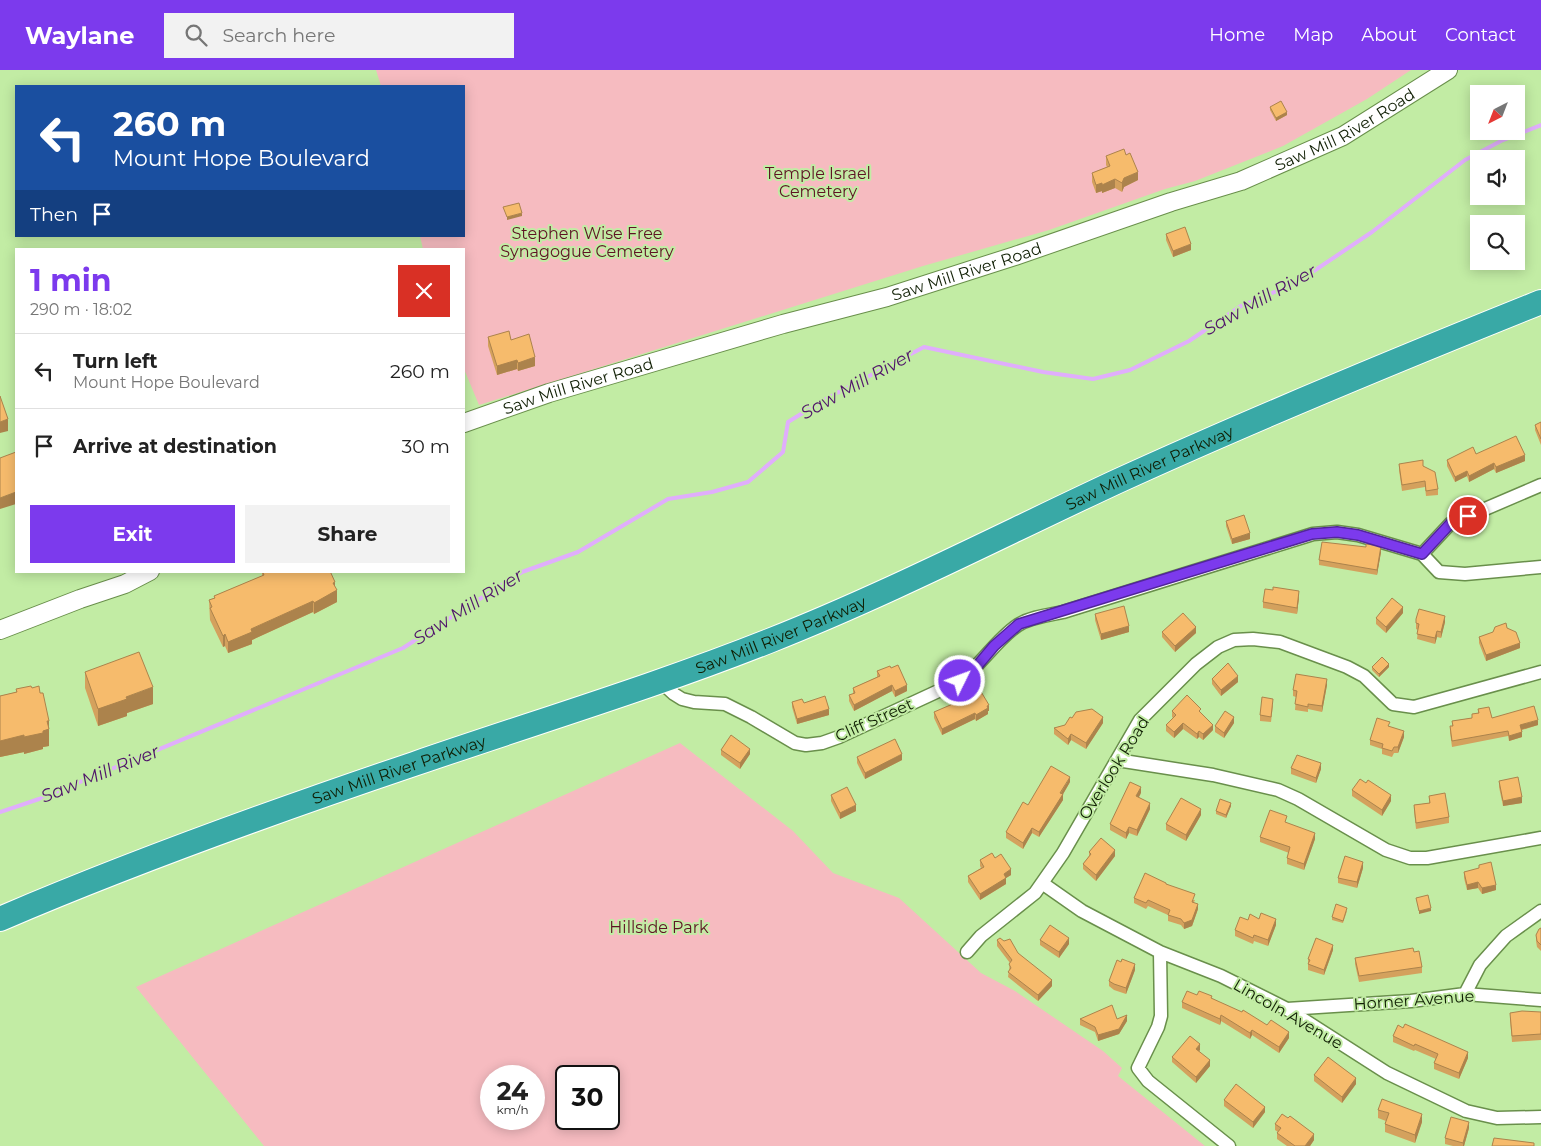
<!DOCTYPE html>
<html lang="en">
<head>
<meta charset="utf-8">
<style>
  :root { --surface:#fff; --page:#f2f2f2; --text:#222; --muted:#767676; --line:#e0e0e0; --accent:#7c3aed }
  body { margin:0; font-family:Montserrat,sans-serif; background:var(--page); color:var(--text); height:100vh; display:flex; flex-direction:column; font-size:19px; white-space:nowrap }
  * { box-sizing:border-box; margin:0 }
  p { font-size:16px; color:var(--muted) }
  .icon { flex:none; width:28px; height:28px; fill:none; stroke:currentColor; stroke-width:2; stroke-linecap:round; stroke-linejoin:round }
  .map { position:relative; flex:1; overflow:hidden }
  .sheet { position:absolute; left:15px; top:178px; width:450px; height:325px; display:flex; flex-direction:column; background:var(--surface); border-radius:0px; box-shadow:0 2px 12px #0003 }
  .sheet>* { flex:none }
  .hud { position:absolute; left:15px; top:15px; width:450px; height:152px; border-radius:0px; box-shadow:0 2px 12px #0003; background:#1a4fa0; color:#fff; overflow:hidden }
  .needle { width:32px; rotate:222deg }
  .fabs { position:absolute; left:1470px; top:15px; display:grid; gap:10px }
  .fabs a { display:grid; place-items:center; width:55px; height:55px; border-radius:0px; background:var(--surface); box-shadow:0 2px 12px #0003; font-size:25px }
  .speed { position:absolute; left:480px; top:995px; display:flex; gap:10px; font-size:25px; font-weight:700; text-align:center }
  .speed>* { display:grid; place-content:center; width:65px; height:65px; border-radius:50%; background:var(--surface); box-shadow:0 2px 12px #0003; line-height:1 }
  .speed small { font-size:12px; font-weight:400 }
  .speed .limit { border:2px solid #111; border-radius:8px; background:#fff; color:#111 }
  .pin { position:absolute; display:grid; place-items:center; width:42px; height:42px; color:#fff; margin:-21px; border:2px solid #fff; border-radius:50%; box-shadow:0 1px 5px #0007 }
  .me { position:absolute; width:55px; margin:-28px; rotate:48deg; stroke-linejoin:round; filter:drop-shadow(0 0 4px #0008) }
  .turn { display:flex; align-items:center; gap:18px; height:105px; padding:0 15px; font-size:22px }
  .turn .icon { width:65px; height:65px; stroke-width:2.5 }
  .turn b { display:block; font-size:35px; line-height:42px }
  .then { display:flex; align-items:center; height:48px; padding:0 15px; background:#0003; gap:10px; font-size:19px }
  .round { display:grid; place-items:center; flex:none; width:52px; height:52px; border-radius:0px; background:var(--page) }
  .overview { display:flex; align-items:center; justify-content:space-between; height:85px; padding:0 15px }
  h1 { font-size:30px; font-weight:700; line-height:38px; color:var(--accent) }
  .action { display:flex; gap:10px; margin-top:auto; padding:10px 15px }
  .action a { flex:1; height:58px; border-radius:0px; background:var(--accent); color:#fff; font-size:20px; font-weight:700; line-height:58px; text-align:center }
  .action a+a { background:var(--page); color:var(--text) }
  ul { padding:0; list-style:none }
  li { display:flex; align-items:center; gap:15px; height:75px; padding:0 15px; border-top:1px solid var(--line) }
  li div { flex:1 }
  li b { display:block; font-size:19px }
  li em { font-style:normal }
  header { display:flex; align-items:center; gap:30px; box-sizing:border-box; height:70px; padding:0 25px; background:var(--accent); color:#fff }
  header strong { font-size:24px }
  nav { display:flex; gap:28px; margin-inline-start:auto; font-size:18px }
  .search { width:350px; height:45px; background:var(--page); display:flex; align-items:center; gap:12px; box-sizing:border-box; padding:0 18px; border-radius:0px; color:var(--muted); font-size:19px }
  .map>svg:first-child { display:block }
  .green { fill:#f6bbc0; fill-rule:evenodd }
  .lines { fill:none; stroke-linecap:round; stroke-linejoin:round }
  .stream { stroke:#e0aefc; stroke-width:4 }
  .street-casing { stroke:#698f4b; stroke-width:15 }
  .secondary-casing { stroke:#698f4b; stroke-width:20 }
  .highway-casing { stroke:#fff; stroke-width:26 }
  .street { stroke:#fff; stroke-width:12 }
  .secondary { stroke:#fff; stroke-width:18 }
  .highway { stroke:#39a9a6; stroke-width:24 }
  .wall { fill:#d4a15d }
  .shaded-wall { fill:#ac834c }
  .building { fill:#f6bb6c; stroke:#ac834c }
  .route-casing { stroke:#51269a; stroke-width:12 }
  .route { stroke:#7c3aed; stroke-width:9 }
  .labels { text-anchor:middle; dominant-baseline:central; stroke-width:4; stroke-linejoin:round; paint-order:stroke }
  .street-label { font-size:16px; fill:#0f1e03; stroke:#c2eca4 }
  .park-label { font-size:16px; fill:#5e1324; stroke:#c2eca4 }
  .water-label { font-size:18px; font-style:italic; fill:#4f146a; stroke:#c2eca4 }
</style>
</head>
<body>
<header>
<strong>Waylane</strong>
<div class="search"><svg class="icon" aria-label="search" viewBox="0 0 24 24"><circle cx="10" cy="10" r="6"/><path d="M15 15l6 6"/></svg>Search here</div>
<nav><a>Home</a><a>Map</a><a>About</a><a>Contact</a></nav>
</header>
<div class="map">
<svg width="1541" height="1076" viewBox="0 0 1541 1076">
  <rect width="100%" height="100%" fill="#c2eca4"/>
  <!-- green -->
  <path class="green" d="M376,0h1035l-44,29 -84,47 -88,35 -30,8 -116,41 -126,36 -444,139 -15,-36v-120h-41l-3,-13h44v-150h-83z
    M680,673l113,88 40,42 66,25 82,75 34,18 88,60 19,17 -4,8 87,70h-941l-128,-159zM491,1006h43v43h-43zM566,1006h43v43h-43z"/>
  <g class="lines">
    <!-- stream -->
    <path class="stream" d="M0,742l39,-13 364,-151 119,-76 56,-20 90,-53 44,-7 36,-10 35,-30 5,-30 34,-21 102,-54 119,25 50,7 37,-9 59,-29 52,-35 55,-23 76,-51 93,-72 36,-19 40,-16"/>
    <!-- street casing -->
    <g class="street-casing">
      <path id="street" d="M1541,415l-91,39 -28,30 17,18 26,2 76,-7
        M661,612l13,12 8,5 12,3 31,2 26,13 44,26 11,2 16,-2 17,-6 121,-56c21,-16 36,-41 58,-56 13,-8 31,-10 45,-13l250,-78 24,-2 21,3 64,19
        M1117,690l96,15 65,15 20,9 88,51 24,8h17l114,-20
        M1042,813l40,28 78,41 61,24 66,33 100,64 79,38 31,7 44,-1
        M967,882l14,-16 54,-43 28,-40 77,-133 56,-56 22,-17 16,-7 19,-1 27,3 67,25 17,9 29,28 21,3 127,-35
        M1160,882l1,64 -3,11 -20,41 10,13 81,65
        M1465,924l15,-29 26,-29 35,-25
        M1287,939l124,-8 54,-7 76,6"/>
    </g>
    <!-- secondary casing -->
    <g class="secondary-casing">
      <g id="secondary">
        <path id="s1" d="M464,353l85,-30 234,-69 104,-27 128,-41 156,-54 70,-21 102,-45 105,-66"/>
        <path d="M0,560l80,-31 45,-15 25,-13"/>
      </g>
    </g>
    <!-- highway casing -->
    <g class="highway-casing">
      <g id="highway">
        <path id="s2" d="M0,849c135,-58 275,-108 414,-155 119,-41 239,-77 355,-123 119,-47 233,-106 349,-160 140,-64 281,-122 423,-179"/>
      </g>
    </g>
    <!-- street -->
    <use href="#street" class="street"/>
    <!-- secondary -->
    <use href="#secondary" class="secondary"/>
    <!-- highway -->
    <use href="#highway" class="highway"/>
  </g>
  <!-- wall -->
  <path class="wall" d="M1270,37l17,8 -11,6 -6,-11z
    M1106,86l32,24 -14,7 -2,5 -7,-4 -13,5v-2l-6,2 -4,-11v-9l15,-6 -1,-2z
    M1166,164l25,16 -18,7 -7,-17z
    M488,267l23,3 24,26 -17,5 -1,-2 -20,6 -9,-29z
    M1541,352v23l-6,-15v-5z
    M1476,384l49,7 -29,12 -2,-4 -25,13 -2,-6 -12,6 -8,-16v-6z
    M1399,394l24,2 15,23v6l-12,1 -1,-9 -23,4 -3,-21z
    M1226,451l24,18 -18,5 -6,-18z
    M1381,482l-4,23 -58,-10v-5z
    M262,501l73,17 2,14 -23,12 -1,-2 -61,28v4l-24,9 -3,-7 -2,1 -13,-27 -1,-20 5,-2v-2l48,-20z
    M1299,527l-2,17 -34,-6v-6z
    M1403,543l-17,20 -10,-9v-6z
    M1095,544l34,18 -28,8 -6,-20z
    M1416,549l29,3 -4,16 -4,-1 -2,7 -18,-5 1,-9 -2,-1z
    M1507,558l13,20 -34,13 -7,-18v-6z
    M1162,562l34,1 -21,19 -13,-15z
    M1372,597h17l-10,10 -7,-7z
    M891,598l16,23 -12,6 -3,-6 -38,20 -5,-10v-6l4,-1v-6l24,-11v-6z
    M85,602l68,32 -26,9v3l-29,10 -13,-38z
    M1212,609l26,3 -17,14 -9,-12z
    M1327,615l-5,27 -14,-3v3l-13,-2 1,-13 -3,-1v-6z
    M16,619l33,49v8l-6,1v2l-19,5v-2l-24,5v-61l16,-4z
    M792,632l12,1 25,12 -32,9 -5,-17z
    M955,634l34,7h-1v3l-12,7 -1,-2 -33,16 -8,-17v-6z
    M1273,635l-2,17 -11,-1v-6z
    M1478,639l14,9 46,7 -16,5v7l-13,4 -1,-5 -56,11 -2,-15v-6h2v-5l20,-3v-4l6,-1z
    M1172,641l29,2 12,17 -10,10 -4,-3 -2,2 -14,-10 -9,9 -8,-7v-6l7,-7 -1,-1z
    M1072,648l31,5 -17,26 -15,-9 -3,5 -14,-11v-6l11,-3z
    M1234,653l-10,15 -9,-6v-6z
    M1390,657l14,10 -6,16h-4l-2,4 -10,-3v-5l-12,-4v-5z
    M721,680l29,4 -10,15 -19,-14z
    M857,687l45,3 -37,19 -8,-16z
    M1291,698l30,1 -5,14 -25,-9z
    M1499,711l23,22 -19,3 -4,-19z
    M1070,712l-7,12v6l-24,37 -7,-4 -9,16 -17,-11v-6l22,-27z
    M1352,720l39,11 -9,15 -30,-20z
    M1141,723l-2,4 11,12 -13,27 -8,-3 -3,6 -16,-9v-6z
    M831,725l25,16 -16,8 -9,-18z
    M1429,726l20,21v6l-33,6 -2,-18v-6l15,-2z
    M1231,736l-5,12 -10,-4v-3z
    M1201,745l-15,26 -20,-11v-6z
    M1287,752v1l28,16 -11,31 -17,-6v-6l2,-5 -29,-11v-5z
    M1089,782l26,4 -19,25 -13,-12v-5l6,-8z
    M995,788l16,17 -5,3v6l-26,16 -12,-18v-6l13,-8 -1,-2v-6z
    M1479,795l17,25 -14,4 -4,-6 -11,2 -3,-12v-6l15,-3z
    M1363,798l-6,20 -19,-5v-5z
    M1134,828l61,2 -1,2 4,7 -6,17 -8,3 -3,-4 -13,-4v-6l-20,-9 -2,3 -12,-6z
    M1347,841l-4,12 -11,-3v-3z
    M1259,849l17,6 -8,21 -14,-5 -1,3 -18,-8v-6l13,-10z
    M1541,858v23l-4,-4 -1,-6v-6z
    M997,870l21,13 34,33 -14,15 -30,-24 2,-14 -13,-17z
    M1040,870l29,4 -10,14 -19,-13z
    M1333,880l-9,25 -16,-5v-11z
    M1414,882l8,15v6l-63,9 -4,-18v-6z
    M1135,900l-9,24 -12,-4 -5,-4v-5z
    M1197,925l15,4 77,39 -10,15 -27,-18 -2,4 -29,-18 -1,4 -38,-17v-6z
    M1541,942v28l-29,2 -2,-23z
    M1080,949l47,2 -8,13 -21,7 -3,-9 -15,-7z
    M1393,966l75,22 -9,21 -25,-10v-6l2,-4 -21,-9 -1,1 -21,-9z
    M1200,980l-1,1 11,15 -14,17 -24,-21v-5z
    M1314,1005l42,9 -14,19 -28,-22z
    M1224,1030l41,12 -12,16 -29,-22z
    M1378,1040l44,12 -7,21 -30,-11v-8l1,-3 -8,-3z
    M1275,1054l39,16 -4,6h-23l-10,-7v-6l1,-1 -3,-2z
    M1469,1058l-5,18h-11l-8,-2v-6z"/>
  <!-- shaded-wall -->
  <path class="shaded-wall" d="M1287,42v3l-11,6v-3z
    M1138,102v8l-14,7 -2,5v-9l2,-5z
    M1115,109v9l-13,5v-8z
    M1102,113v8l-6,2v-8z
    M522,143v3l-15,4v-3z
    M1191,174v6l-18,7v-6z
    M535,287v9l-17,5v-8z
    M517,290v9l-20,6v-9z
    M8,349v12l-8,2v-11z
    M1525,385v6l-29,12v-6z
    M1494,393v6l-25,13v-6z
    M1467,401v5l-12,6v-5z
    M16,422v12l-16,5v-11z
    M1250,463v6l-18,5v-5z
    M1381,476v6l-4,23v-5z
    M335,512v9l2,-1v12l-23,12v-11l19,-20z
    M1299,521v6l-2,17v-6z
    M313,531v11l-61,28v4l-24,9v-11l23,-13z
    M1403,537v6l-17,20v-6z
    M1445,546v6l-4,16v-6z
    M1129,556v6l-28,8v-6z
    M1196,557v6l-21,19v-6z
    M1437,561v6l-2,7v-6z
    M225,564v12l-2,1v-11z
    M1520,573v5l-34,13v-6z
    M1389,594v3l-10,10v-3z
    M1238,606v6l-17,14v-6z
    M1327,609v6l-5,27v-6z
    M892,615v6l-38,20v-6z
    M907,615v6l-12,6v-6z
    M153,617v17l-26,9v3l-29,10v-17l28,-12z
    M989,635v6h-1v3l-12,7v-6z
    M829,639v6l-32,9v-5z
    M975,643v6l-33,16v-6z
    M1103,647v6l-17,26v-6z
    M1234,647v6l-10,15v-5z
    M1538,650v5l-18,5v-5z
    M47,651h2v25l-6,1v2l-19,5v-17l19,-6z
    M1183,653v6l-9,9v-6z
    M1213,655v5l-10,10v-6z
    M1199,661v6l-2,2v-5z
    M1404,661v6l-6,16v-6z
    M1522,662v5l-13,4v-5z
    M1071,664v6l-3,5v-6z
    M24,665v17l-24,5v-16z
    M750,679v5l-10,15v-6z
    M902,684v6l-37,19v-6z
    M1321,693v6l-5,14v-5z
    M1070,707v5l-8,14 1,-2v6l-24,37v-5z
    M1141,717v6l-5,9v-6z
    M1391,725v6l-9,15v-6z
    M1522,727v6l-19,3v-5z
    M1150,733v6l-13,27v-6z
    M1231,733v3l-5,12v-3z
    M856,735v6l-16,8v-6z
    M1201,739v6l-15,26v-6z
    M1129,757v6l-3,6v-6z
    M1032,758v5l-9,16v-6z
    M1315,763v6l-11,31v-6z
    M1115,780v6l-19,25v-6z
    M1363,792v6l-6,20v-6z
    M1011,799v6l-5,3v6l-26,16v-6l24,-20z
    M1478,812v6l-11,2v-5z
    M1496,815v5l-14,4v-6z
    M1198,834v5l-6,17 -8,3v-6z
    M1431,838v3l-12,3v-3z
    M1276,849v6l-8,21v-6z
    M1069,868v6l-10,14v-6z
    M1333,875v5l-9,25v-5z
    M1135,894v6l-9,24v-6z
    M1052,910v6l-14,15v-6z
    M1127,945v6l-8,13 -21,7v-6z
    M1221,945v6l-1,4v-6z
    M1252,960v5l-2,4v-6z
    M1289,962v6l-10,15v-6z
    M1200,974v6l-4,5v-6z
    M1468,982v6l-9,21v-6z
    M1210,990v6l-14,17v-6z
    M1356,1008v6l-14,19v-6z
    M1265,1037v5l-12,16v-6z
    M1422,1044v8l-7,21v-8z
    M1469,1052v6l-5,18h-1v-3z
    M1314,1064v6l-4,6h-5z"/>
  <!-- building -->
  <path class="building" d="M1281,31l6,11 -11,6 -6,-11z
    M1124,79l2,6 4,-2 8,19 -14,6 -2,5 -7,-4 -13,6v-2l-6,2 -4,-12 18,-7 -4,-10z
    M519,133l3,10 -15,4 -4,-10z
    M1185,157l6,17 -18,7 -7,-17z
    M509,261l2,9 18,-6 6,23 -17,6 -1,-3 -20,6 -9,-29z
    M0,326l8,23 -8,3z
    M1541,352v17l-6,-14z
    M1516,366l9,19 -29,12 -2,-4 -25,13 -2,-5 -12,6 -8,-17 26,-13 3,7z
    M16,382v40l-16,6v-40z
    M1423,390v6l12,6 3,17 -12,2 -1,-10 -23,4 -3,-21z
    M1244,445l6,18 -18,6 -6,-18z
    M1322,472l44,5v-3l15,2 -4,24 -58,-10z
    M262,501h68l5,11 -2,1 4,7 -23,13 -1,-2 -62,28 1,3 -24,10 -3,-8 -2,2 -13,-28 2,-1 -3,-7 6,-2 -1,-2 50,-21z
    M1273,517l26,4 -2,17 -34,-6 2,-13 8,1z
    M1392,528l11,9 -17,20 -10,-9z
    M1124,536l5,20 -28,8 -6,-20z
    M1419,539l26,7 -4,16 -4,-1 -2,7 -18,-4 2,-10 -3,-1v-4z
    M1183,543l13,14 -21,19 -13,-14z
    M1506,553l1,5 9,4 4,11 -34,12 -7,-18 14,-5 2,-5z
    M139,582l14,35 -27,10 1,2 -29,10 -13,-37z
    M1382,587l7,7 -10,10 -7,-7z
    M1228,593l10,13 -17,14 -9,-11z
    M898,595l9,20 -12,6 -3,-6 -38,20 -5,-10 6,-2 -2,-5 27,-12 -3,-5 13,-5 1,2z
    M1296,604l31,5 -5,27 -14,-2v3l-13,-3 2,-13 -4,-1z
    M31,616l1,2 7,-2 1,7h3l6,28h-2l2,8 -6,2v2l-19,4v-2l-24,6v-45l17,-4 -1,-3z
    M980,620l9,15 -2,1 1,2 -12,7 -1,-2 -33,16 -8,-17 21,-9v1z
    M1187,625l14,14 -2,2 14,14 -10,9 -4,-3 -2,3 -14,-11 -9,9 -8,-7 10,-10 -4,-4z
    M825,626l4,13 -32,10 -5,-17 10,-3 2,4z
    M1262,627l11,2 -2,18 -11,-2z
    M1534,636l4,14 -18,5 2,7 -13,4 -1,-5 -56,10 -2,-15h3l-1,-5 20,-3v-4l7,-1 -1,-4 11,-2 3,11z
    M1092,639l11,8 -17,26 -15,-9 -3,5 -14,-11 11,-3 5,-8 2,1 4,-6z
    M1225,641l9,6 -10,16 -9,-7z
    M1377,648l13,4 -2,4 16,5 -6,16h-4l-2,4 -10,-3 1,-4 -13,-4z
    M731,665l19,14 -10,14 -19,-13z
    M895,669l7,15 -37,19 -8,-16z
    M1297,685l24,8 -5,15 -25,-10z
    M1051,696l19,11 -10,16 3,1 -24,38 -7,-4 -9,15 -17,-11 17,-30 5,3z
    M1518,707l4,20 -19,4 -4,-20z
    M1360,709l6,4 2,-3 23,15 -9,15 -30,-20z
    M1130,712l11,5 -5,9 14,7 -13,27 -8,-3 -3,6 -16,-9z
    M847,717l9,18 -16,8 -9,-18z
    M1445,723l4,24 -33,6 -2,-18 16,-2 -1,-7z
    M1181,728l20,11 -15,26 -20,-11z
    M1220,729l11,4 -5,12 -10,-4z
    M1270,740l17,6 -2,6 30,11 -11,31 -17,-6 3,-11 -30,-10z
    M1101,768l14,12 -19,25 -13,-11 8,-10 -2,-2z
    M992,783l3,5 6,-4 10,15 -7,5 2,4 -26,16 -12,-18 16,-9 -4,-7z
    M1345,786l18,6 -6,20 -19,-4z
    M1491,792l5,23 -14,3 -4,-6 -11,3 -3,-13 15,-4v-3z
    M1145,803l21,10v1l29,10 -3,8 6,2 -6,16 -8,3 -3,-4 -13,-4 2,-5 -22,-10 -2,3 -12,-5z
    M1428,825l3,13 -12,3 -3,-13z
    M1336,834l11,4 -4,13 -11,-4z
    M1261,843l15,6 -8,21 -14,-5 -1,3 -18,-8 5,-13 8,3 2,-6 9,5z
    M1050,855l19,13 -10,14 -19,-12z
    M1541,858v17l-4,-4 -1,-6 3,-6z
    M1000,868l4,3 6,-2 8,14 34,27 -14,15 -30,-23 3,-4 -2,-4 3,-4 -15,-20z
    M1316,868l17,7 -9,25 -16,-6 2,-4 -2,-1z
    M1413,878l1,4 5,-1 3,16 -63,9 -4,-18z
    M1122,889l13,5 -9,24 -12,-4 -5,-3 8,-21 4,2z
    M1187,921l10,4 2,-4 13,5 -1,2 31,14 1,-2 24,15 4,-5 18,12 -10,15 -27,-17 -2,3 -29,-18 -1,4 -38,-17z
    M1112,935l5,14 10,-4 -8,14 -21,6 -3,-8 -15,-8z
    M1522,941l19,1v22l-29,2 -2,-23z
    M1405,954l63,28 -9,21 -25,-10 4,-9 -23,-10 -1,2 -21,-10 5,-11 5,3z
    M1190,966l10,8 -4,5 14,11 -14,17 -24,-20z
    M1328,987l28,21 -14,19 -28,-22z
    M1236,1014l29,23 -12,15 -29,-22z
    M1382,1029l40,15 -7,21 -30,-11 4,-11 -11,-3z
    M1282,1044l6,4 2,-2 24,18 -9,12h-10l-18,-13 4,-5 -6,-4z
    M1451,1047l18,5 -6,21 -18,-5z
    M1494,1068l40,5v3h-42z"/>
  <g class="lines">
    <!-- route casing -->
    <g class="route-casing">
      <path id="route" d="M960,611l12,-9 22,-26 25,-22 293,-90 25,-2 21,3 64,19 28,-30 18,-8"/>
    </g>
    <!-- route -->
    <use href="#route" class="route"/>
  </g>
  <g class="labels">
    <!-- street labels -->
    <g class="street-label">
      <text stroke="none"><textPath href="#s1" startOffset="930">Saw Mill River Road</textPath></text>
      <text stroke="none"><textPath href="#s1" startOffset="525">Saw Mill River Road</textPath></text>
      <text stroke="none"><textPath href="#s1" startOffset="120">Saw Mill River Road</textPath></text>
      <text stroke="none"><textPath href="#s2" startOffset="1236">Saw Mill River Parkway</textPath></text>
      <text stroke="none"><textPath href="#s2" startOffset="831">Saw Mill River Parkway</textPath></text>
      <text transform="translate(874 650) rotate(-24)">Cliff Street</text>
      <text transform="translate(1114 698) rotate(-58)">Overlook Road</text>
      <text stroke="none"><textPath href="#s2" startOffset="426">Saw Mill River Parkway</textPath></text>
      <text transform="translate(1414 930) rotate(-4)">Horner Avenue</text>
      <text transform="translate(1288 944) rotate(30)">Lincoln Avenue</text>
    </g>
    <!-- park labels -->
    <g class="park-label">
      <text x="818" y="103">Temple Israel<tspan x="818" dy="18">Cemetery</tspan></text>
      <text x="587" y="163">Stephen Wise Free<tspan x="587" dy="18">Synagogue Cemetery</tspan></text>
      <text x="659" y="857">Hillside Park</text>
    </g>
    <!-- water labels -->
    <g class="water-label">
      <text transform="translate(1260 230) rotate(-29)">Saw Mill River</text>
      <text transform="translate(857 314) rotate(-29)">Saw Mill River</text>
      <text transform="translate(468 537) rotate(-32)">Saw Mill River</text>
      <text transform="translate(100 704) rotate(-22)">Saw Mill River</text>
    </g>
  </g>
</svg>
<div class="fabs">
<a><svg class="needle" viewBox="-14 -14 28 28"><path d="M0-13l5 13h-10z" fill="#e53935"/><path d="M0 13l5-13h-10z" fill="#767676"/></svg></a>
<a><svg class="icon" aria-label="sound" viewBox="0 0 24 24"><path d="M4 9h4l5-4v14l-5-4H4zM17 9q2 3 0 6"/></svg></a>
<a><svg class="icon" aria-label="search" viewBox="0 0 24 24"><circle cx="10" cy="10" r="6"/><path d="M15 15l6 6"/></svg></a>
</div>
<div class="speed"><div>24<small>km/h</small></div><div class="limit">30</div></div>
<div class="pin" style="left:1468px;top:446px;background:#d93025"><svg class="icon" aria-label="arrive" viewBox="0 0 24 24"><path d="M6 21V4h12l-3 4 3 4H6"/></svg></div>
<svg class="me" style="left:960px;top:611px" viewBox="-20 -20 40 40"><circle r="17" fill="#7c3aed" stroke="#fff" stroke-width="3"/><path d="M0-11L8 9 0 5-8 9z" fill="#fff"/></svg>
<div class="hud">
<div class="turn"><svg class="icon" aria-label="left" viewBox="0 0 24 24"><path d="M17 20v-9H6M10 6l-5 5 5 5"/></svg><div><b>260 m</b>Mount Hope Boulevard</div></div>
<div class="then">Then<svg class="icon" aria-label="arrive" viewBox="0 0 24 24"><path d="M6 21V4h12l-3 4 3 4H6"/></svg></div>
</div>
<section class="sheet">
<div class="overview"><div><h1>1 min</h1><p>290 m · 18:02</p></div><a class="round" style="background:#d93025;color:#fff"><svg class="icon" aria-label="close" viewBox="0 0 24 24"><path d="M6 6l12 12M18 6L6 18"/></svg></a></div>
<ul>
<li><svg class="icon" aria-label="left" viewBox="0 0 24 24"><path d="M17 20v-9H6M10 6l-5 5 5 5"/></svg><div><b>Turn left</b><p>Mount Hope Boulevard</p></div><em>260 m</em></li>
<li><svg class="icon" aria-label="arrive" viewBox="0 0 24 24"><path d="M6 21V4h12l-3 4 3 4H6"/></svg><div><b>Arrive at destination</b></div><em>30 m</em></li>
</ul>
<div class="action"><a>Exit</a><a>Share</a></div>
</section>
</div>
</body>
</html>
